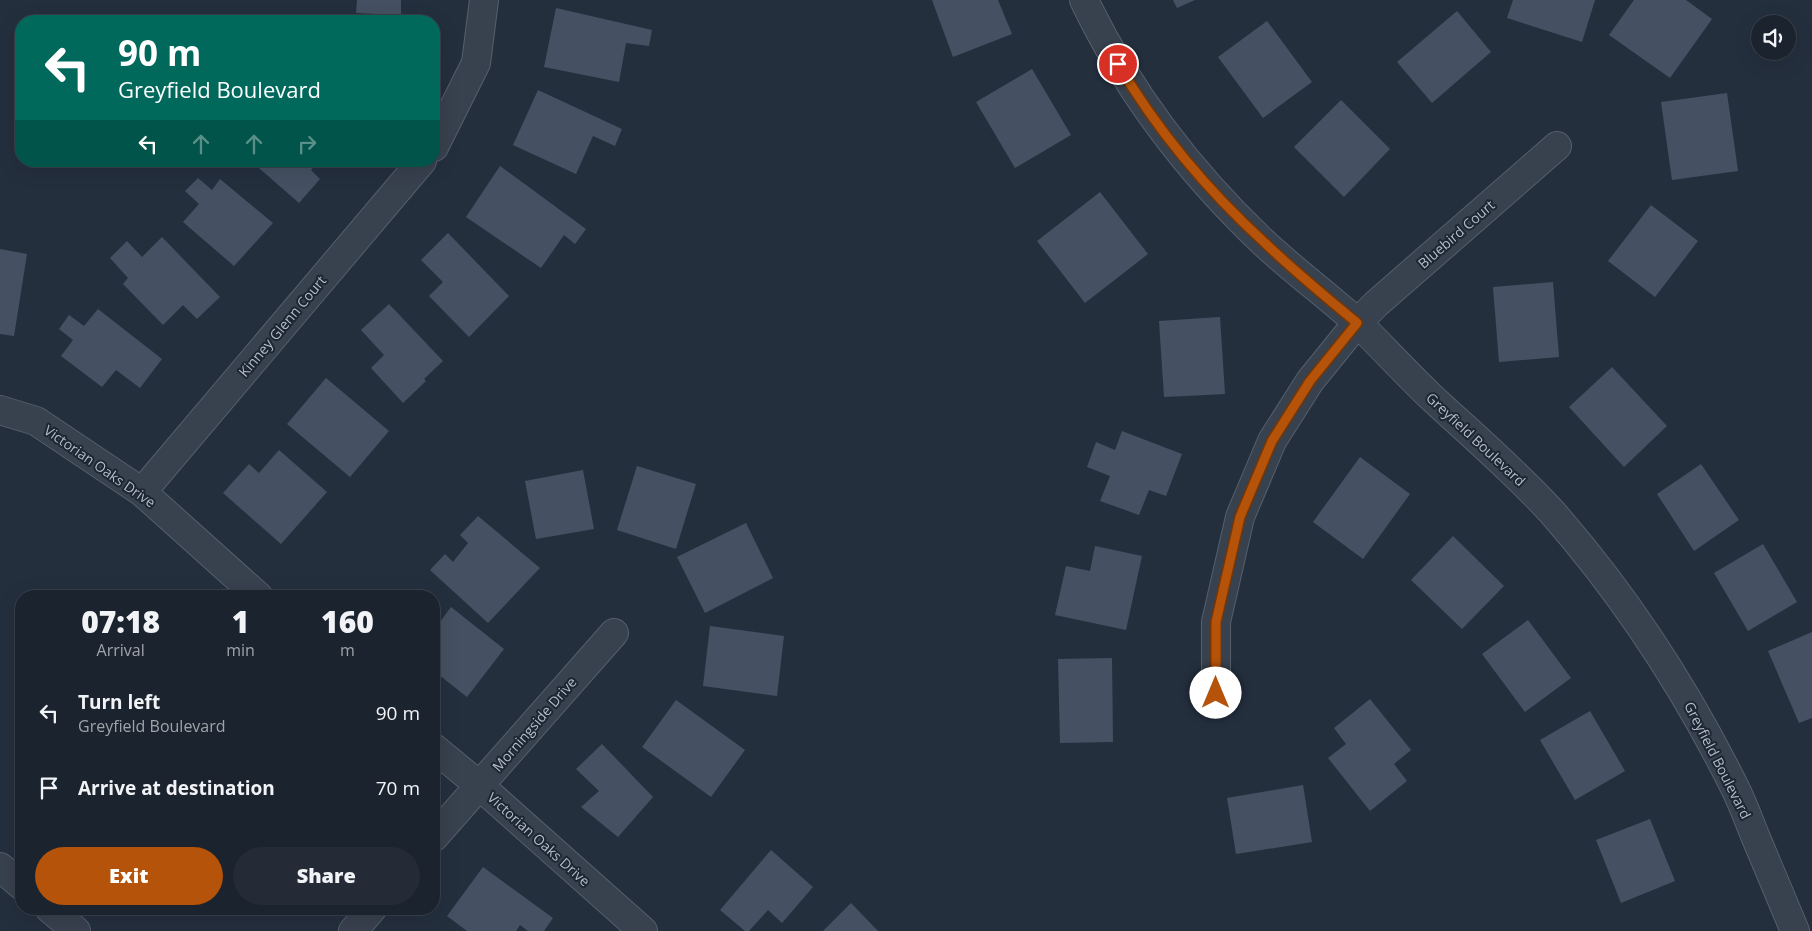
<!DOCTYPE html>
<html lang="en">
<head>
<meta charset="utf-8">
<style>
  :root { --surface:#1b232e; --page:#242b36; --text:#f1f3f6; --muted:#a0a4aa; --line:#39404a; --accent:#b45309 }
  body { margin:0; font-family:"Open Sans",sans-serif; background:var(--page); color:var(--text); height:100vh; display:flex; flex-direction:column; font-size:19px; white-space:nowrap }
  * { box-sizing:border-box; margin:0 }
  p { font-size:16px; color:var(--muted) }
  .icon { flex:none; width:28px; height:28px; fill:none; stroke:currentColor; stroke-width:2; stroke-linecap:round; stroke-linejoin:round }
  .map { position:relative; flex:1; overflow:hidden }
  .panel { position:absolute; left:15px; top:590px; width:425px; height:325px; display:flex; flex-direction:column; background:var(--surface); border-radius:20px; box-shadow:0 5px 20px #0002,0 0 0 1px var(--line) }
  .panel>* { flex:none }
  .top-card { position:absolute; left:15px; top:15px; width:425px; height:152px; border-radius:20px; box-shadow:0 5px 20px #0002,0 0 0 1px var(--line); background:#00695c; color:#fff; overflow:hidden }
  .buttons { position:absolute; left:1751px; top:15px; display:grid; gap:10px }
  .buttons a { display:grid; place-items:center; width:45px; height:45px; border-radius:50%; background:var(--surface); box-shadow:0 5px 20px #0002,0 0 0 1px var(--line); font-size:25px }
  .pin { position:absolute; display:grid; place-items:center; width:42px; height:42px; color:#fff; margin:-21px; border:2px solid #fff; border-radius:50%; box-shadow:0 1px 5px #0007 }
  .me { position:absolute; width:55px; margin:-28px; rotate:0deg; stroke-linejoin:round; filter:drop-shadow(0 0 4px #0008) }
  .turn { display:flex; align-items:center; gap:18px; height:105px; padding:0 20px; font-size:22px }
  .turn .icon { width:65px; height:65px; stroke-width:2.5 }
  .turn b { display:block; font-size:35px; line-height:42px }
  .lanes { display:flex; align-items:center; height:48px; padding:0 20px; background:#0003; justify-content:center; gap:25px; direction:ltr }
  .lanes .off { opacity:.35 }
  .eta { display:flex; justify-content:space-evenly; align-items:center; height:85px; text-align:center }
  .eta b { font-size:30px; font-weight:800; line-height:35px }
  .primary-button { display:flex; gap:10px; margin-top:auto; padding:10px 20px }
  .primary-button a { flex:1; height:58px; border-radius:30px; background:var(--accent); color:#fff; font-size:20px; font-weight:800; line-height:58px; text-align:center }
  .primary-button a+a { background:var(--page); color:var(--text) }
  ul { padding:0; list-style:none }
  li { display:flex; align-items:center; gap:15px; height:75px; padding:0 20px }
  li div { flex:1 }
  li b { display:block; font-size:19px }
  li em { font-style:normal }
  .map>svg:first-child { display:block }
  .building { fill:#455162 }
  .lines { fill:none; stroke-linecap:round; stroke-linejoin:round }
  .minor-casing { stroke:#565f6c; stroke-width:30 }
  .minor { stroke:#38414e; stroke-width:28 }
  .route-casing { stroke:#753606; stroke-width:12 }
  .route { stroke:#b45309; stroke-width:9 }
  .labels { text-anchor:middle; dominant-baseline:central; stroke-width:4; stroke-linejoin:round; paint-order:stroke }
  .street-label { font-size:14px; fill:#b4bcc9; stroke:#1d2633 }
</style>
</head>
<body>
<div class="map">
<svg width="1812" height="931" viewBox="0 0 1812 931">
  <rect width="100%" height="100%" fill="#242f3e"/>
  <!-- building -->
  <path class="building" d="M357,0h44v15l-45,-2z
    M932,0h66l14,34 -59,23z
    M1173,0h22l-18,8z
    M1513,0h82l-13,42 -75,-24z
    M1634,0h52l26,19 -42,59 -61,-43z
    M556,8l96,22 -3,16 -23,-3 -7,39 -75,-15z
    M1457,11l34,41 -59,51 -35,-41z
    M1267,21l45,61 -49,36 -45,-61z
    M1032,69l39,66 -56,33 -39,-66z
    M538,90l84,39 -7,17 -22,-10 -17,38 -63,-29z
    M1727,93l11,78 -66,9 -11,-78z
    M1341,100l49,49 -46,48 -50,-50z
    M251,161h68l-8,9 9,9 -21,24z
    M500,166l86,63 -11,15 -11,-9 -23,33 -75,-51z
    M198,178l14,12 8,-11 53,44 -39,43 -51,-44 16,-18 -14,-13z
    M1100,192l48,62 -63,49 -48,-62z
    M1651,205l47,36 -43,56 -47,-36z
    M448,233l61,63 -40,41 -40,-41 14,-14 -22,-22z
    M162,237l58,60 -23,22 -14,-14 -20,20 -40,-41 5,-6 -18,-20 17,-17 15,16z
    M0,249l27,5 -13,82 -14,-2z
    M1553,282l6,75 -60,5 -6,-75z
    M389,304l54,57 -19,18 2,2 -23,22 -32,-35 13,-13 -23,-25z
    M98,309l64,50 -22,29 -24,-18 -14,17 -41,-31 12,-16 -14,-11 10,-14 15,11z
    M1220,317l5,77 -61,3 -5,-76z
    M1612,367l55,59 -43,41 -55,-60z
    M326,378l63,53 -39,46 -63,-53z
    M1122,431l60,23 -16,42 -17,-6 -10,25 -39,-14 10,-25 -23,-9 9,-25 19,8z
    M279,450l48,42 -46,52 -58,-51 26,-29 10,9z
    M1360,457l50,37 -47,65 -50,-37z
    M1701,464l38,56 -45,31 -37,-57z
    M637,466l59,18 -20,65 -59,-19z
    M583,470l11,59 -58,10 -11,-58z
    M478,516l62,52 -52,55 -58,-53 15,-16 8,8 15,-19 -8,-8z
    M746,523l27,55 -68,35 -28,-56z
    M1453,536l51,50 -42,43 -51,-49z
    M1763,544l34,58 -49,29 -34,-58z
    M1095,546l47,10 -16,74 -71,-15 11,-49 24,5z
    M451,607l53,42 -37,48 -33,-26v-41z
    M1528,620l43,58 -46,34 -43,-58z
    M710,626l74,10 -7,60 -74,-10z
    M1812,632v86l-13,5 -31,-72z
    M1112,658l1,84 -53,1 -2,-84z
    M1370,699l41,51 -17,14 13,17 -37,30 -42,-53 18,-14 -12,-16z
    M676,700l69,50 -34,47 -69,-50z
    M1590,711l35,60 -50,29 -35,-60z
    M602,744l51,53 -35,40 -37,-30 18,-16 -23,-22z
    M1303,785l9,57 -76,12 -9,-56z
    M1650,819l25,62 -54,22 -25,-63z
    M771,850l42,37 -31,36 -14,-13 -19,21h-4l-25,-21z
    M483,867l70,51 -9,13h-16l-8,-6 -4,6h-49l-20,-15z
    M851,903l27,28h-55z"/>
  <g class="lines">
    <!-- minor casing -->
    <g class="minor-casing">
      <path id="minor" d="M1084,0c44,92 106,173 180,243 30,28 64,53 95,81 24,24 47,49 71,72 41,38 83,74 121,115 73,83 135,178 184,277 8,16 14,33 21,50 13,31 26,62 39,93
        M434,147l42,-84 8,-63
        M0,410l36,11 106,71 116,104
        M142,492l280,-331
        M1216,693v-71l24,-105 32,-76 38,-60 47,-58 19,-19 181,-158
        M434,748l46,38 163,145
        M434,837l180,-204
        M0,867l21,18
        M50,909l26,22
        M353,931l19,-22"/>
    </g>
    <!-- minor -->
    <use href="#minor" class="minor"/>
  </g>
  <g class="lines">
    <!-- route casing -->
    <g class="route-casing">
      <path id="route" d="M1118,64c39,66 90,127 147,179 29,28 61,54 92,80l-47,58 -38,60 -32,76 -24,105v71"/>
    </g>
    <!-- route -->
    <use href="#route" class="route"/>
  </g>
  <g class="labels">
    <!-- street labels -->
    <g class="street-label">
      <text transform="translate(1456 234) rotate(-41)">Bluebird Court</text>
      <text transform="translate(282 326) rotate(-50)">Kinney Glenn Court</text>
      <text transform="translate(1476 439) rotate(43)">Greyfield Boulevard</text>
      <text transform="translate(100 466) rotate(35)">Victorian Oaks Drive</text>
      <text transform="translate(534 724) rotate(-49)">Morningside Drive</text>
      <text transform="translate(1718 760) rotate(63)">Greyfield Boulevard</text>
      <text transform="translate(539 839) rotate(42)">Victorian Oaks Drive</text>
    </g>
  </g>
</svg>
<div class="buttons">
<a><svg class="icon" aria-label="sound" viewBox="0 0 24 24"><path d="M4 9h4l5-4v14l-5-4H4zM17 9q2 3 0 6"/></svg></a>
</div>
<div class="pin" style="left:1118px;top:64px;background:#d93025"><svg class="icon" aria-label="arrive" viewBox="0 0 24 24"><path d="M6 21V4h12l-3 4 3 4H6"/></svg></div>
<svg class="me" style="left:1216px;top:693px" viewBox="-20 -20 40 40"><circle r="19" fill="#fff"/><path d="M0-13L10 11 0 6-10 11z" fill="#b45309"/></svg>
<div class="top-card">
<div class="turn"><svg class="icon" aria-label="left" viewBox="0 0 24 24"><path d="M17 20v-9H6M10 6l-5 5 5 5"/></svg><div><b>90 m</b>Greyfield Boulevard</div></div>
<div class="lanes"><svg class="icon" aria-label="left" viewBox="0 0 24 24"><path d="M17 20v-9H6M10 6l-5 5 5 5"/></svg><svg class="icon off" aria-label="ahead" viewBox="0 0 24 24"><path d="M12 20V5M6 11l6-6 6 6"/></svg><svg class="icon off" aria-label="ahead" viewBox="0 0 24 24"><path d="M12 20V5M6 11l6-6 6 6"/></svg><svg class="icon off" aria-label="right" viewBox="0 0 24 24"><path d="M7 20v-9h11M14 6l5 5-5 5"/></svg></div>
</div>
<section class="panel">
<div class="eta">
<div><b>07:18</b><p>Arrival</p></div>
<div><b>1</b><p>min</p></div>
<div><b>160</b><p>m</p></div>
</div>
<ul>
<li><svg class="icon" aria-label="left" viewBox="0 0 24 24"><path d="M17 20v-9H6M10 6l-5 5 5 5"/></svg><div><b>Turn left</b><p>Greyfield Boulevard</p></div><em>90 m</em></li>
<li><svg class="icon" aria-label="arrive" viewBox="0 0 24 24"><path d="M6 21V4h12l-3 4 3 4H6"/></svg><div><b>Arrive at destination</b></div><em>70 m</em></li>
</ul>
<div class="primary-button"><a>Exit</a><a>Share</a></div>
</section>
</div>
</body>
</html>
